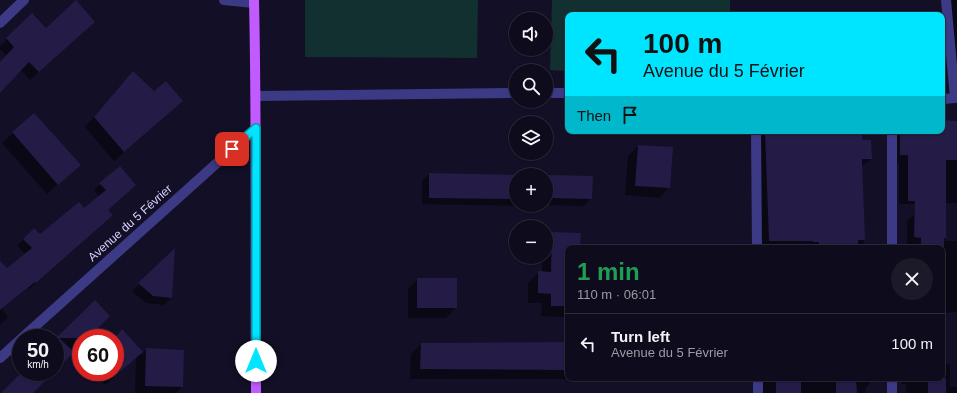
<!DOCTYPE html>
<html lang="en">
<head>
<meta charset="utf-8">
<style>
  :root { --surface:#0e0b1c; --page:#1c1929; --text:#f1f3f6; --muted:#9b9ba3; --line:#2e2b3b }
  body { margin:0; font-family:Helvetica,sans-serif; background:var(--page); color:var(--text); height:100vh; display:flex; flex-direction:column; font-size:15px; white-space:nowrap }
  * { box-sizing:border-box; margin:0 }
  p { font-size:13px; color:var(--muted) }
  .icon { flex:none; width:22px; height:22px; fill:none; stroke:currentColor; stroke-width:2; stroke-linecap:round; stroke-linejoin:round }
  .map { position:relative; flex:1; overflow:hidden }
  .drawer { position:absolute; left:565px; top:245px; width:380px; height:136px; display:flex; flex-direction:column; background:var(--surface); border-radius:8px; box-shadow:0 1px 3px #0004,0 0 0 1px var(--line) }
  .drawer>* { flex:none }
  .top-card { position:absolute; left:565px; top:12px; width:380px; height:122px; border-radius:8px; box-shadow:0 1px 3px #0004,0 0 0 1px var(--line); background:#00e5ff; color:#111; overflow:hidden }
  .buttons { position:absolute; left:509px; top:12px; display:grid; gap:8px }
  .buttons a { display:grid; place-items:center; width:44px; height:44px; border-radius:50%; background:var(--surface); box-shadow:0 1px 3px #0004,0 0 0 1px var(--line); font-size:20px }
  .speed { position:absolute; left:12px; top:329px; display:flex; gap:8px; font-size:20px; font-weight:700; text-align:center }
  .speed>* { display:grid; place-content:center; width:52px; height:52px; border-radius:50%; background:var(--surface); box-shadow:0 1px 3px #0004,0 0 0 1px var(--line); line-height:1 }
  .speed small { font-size:10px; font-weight:400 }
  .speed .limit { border:6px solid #d22; background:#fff; color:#111 }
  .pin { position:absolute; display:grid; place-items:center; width:34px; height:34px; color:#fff; margin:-17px; border-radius:8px; box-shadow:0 2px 6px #0006 }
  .me { position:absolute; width:44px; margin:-22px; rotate:0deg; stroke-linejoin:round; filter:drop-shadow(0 0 3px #0008) }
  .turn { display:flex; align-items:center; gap:14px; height:84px; padding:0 12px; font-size:18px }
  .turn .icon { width:52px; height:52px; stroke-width:2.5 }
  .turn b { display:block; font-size:28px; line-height:34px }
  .then { display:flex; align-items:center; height:38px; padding:0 12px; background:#0003; gap:8px; font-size:15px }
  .round { display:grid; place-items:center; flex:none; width:42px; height:42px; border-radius:21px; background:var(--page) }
  .headline { display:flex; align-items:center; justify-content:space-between; height:68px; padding:0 12px }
  h1 { font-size:24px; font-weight:700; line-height:30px; color:#1e9e55 }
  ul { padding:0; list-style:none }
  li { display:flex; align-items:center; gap:12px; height:60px; padding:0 12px; border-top:1px solid var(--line) }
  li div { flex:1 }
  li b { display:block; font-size:15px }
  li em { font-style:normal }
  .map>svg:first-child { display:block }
  .green { fill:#12302f }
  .shadow { fill:#0007 }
  .building { fill:#241b47 }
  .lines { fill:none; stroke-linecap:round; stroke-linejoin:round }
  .minor { stroke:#3d3a85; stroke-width:10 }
  .tertiary { stroke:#3d3a85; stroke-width:10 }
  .primary { stroke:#c25bff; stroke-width:10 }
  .route-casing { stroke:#0095a6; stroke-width:10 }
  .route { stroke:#00e5ff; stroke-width:7 }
  .labels { text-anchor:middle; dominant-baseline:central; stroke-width:3.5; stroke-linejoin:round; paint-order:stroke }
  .street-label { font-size:12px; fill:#d9d4ff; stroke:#130f26 }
</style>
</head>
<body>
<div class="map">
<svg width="957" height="393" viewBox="0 0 957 393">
  <rect width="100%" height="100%" fill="#130f26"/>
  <!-- green -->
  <path class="green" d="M305,0h173l-1,58 -172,-1z
    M552,0h178v15h-162v56l-18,-1z"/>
  <!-- shadow -->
  <path class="shadow" d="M946,0h11v91z
    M32,15l14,14 40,1 -56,50 -10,-11 -20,24v-30l7,-7 -7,-7v-3z
    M133,72l21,20 28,9 -68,60 -29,-34z
    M34,114l35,61 -22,19 -45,-51z
    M942,122h15v81l-58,1v-40h-8l1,-33h50z
    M757,131h104v10l10,18 -10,8 3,81h-106z
    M638,146l34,2 -3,39 -10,11 -34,-3 3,-39z
    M119,167l-12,43 -30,37 -48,42 -1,-1 -26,21 6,8 -8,8v-63l7,7 19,-14 -9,-9 17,-17 6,6 44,-26 15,-12 -5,-7z
    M429,174l87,1v30h5l-1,1 -98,-2v-23z
    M546,176l46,1 -1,21 -7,8 -38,-1z
    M915,214l31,2 -1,25h12v71l-15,1v27v-92h-29l1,-3h-7v-24z
    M553,233l26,15h-11v69l-27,-1 1,-13h-14v-20l11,-11h3v-15h4v-17z
    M174,251l-3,47 -7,7 -18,-2 -14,-12z
    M418,279l38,28 -10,11h-38v-29z
    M95,302l-9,36h-5v6l-26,26v-29z
    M122,331l20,23 5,-5 35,38 -6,6h-41l1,-36 -31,28 -11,-13h21v-34z
    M568,343v35h15l-1,1h-172l1,-25 10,-10z
    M942,364h8v23h7v6h-51v-9h-4v-6h40z
    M755,378h114v7l-3,3v5h-110z"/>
  <!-- building -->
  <path class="building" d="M76,0l19,22 -56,50 -10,-10 -29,31v-31l14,-15 -8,-9 26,-25 14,15z
    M133,71l21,20 12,-10 17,20 -59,51 -30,-35z
    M34,113l47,52 -23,20 -46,-53z
    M942,120l15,1v39h-11v78h-2v10h-23v-10l-7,-1 1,-36h-7v-46h-8v-24h42z
    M765,131h97v9h9l1,19h-10l3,81h-7v8h-39v-6h-6v-1h-44z
    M638,145l35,2 -3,41 -35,-2z
    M120,166l16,19 -28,25 5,5 -77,68 -1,-1 -35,28v-49l7,7 25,-20 -9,-9 11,-11 6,6 39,-32 5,6 22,-18 -7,-7z
    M429,173l87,2v24l-87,-1z
    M549,175l44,1 -1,23 -43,-1z
    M552,232l29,1 -1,15h-12v58h-17v-12l-13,-1v-22l13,1z
    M175,248l-3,50 -19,-2 -15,-13z
    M417,278h40v30h-40z
    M95,300l15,16 -22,22h-29l15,14 -19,19v-37l3,2z
    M122,329l21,23 -28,24v-38z
    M568,342v28l-148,-1 1,-26z
    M146,348l38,2 -1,37 -38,-1z
    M22,372h32l-21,21h-32z
    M776,378h25v15h-25z
    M836,378h20l1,15h-21z
    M928,378h18v15h-18z"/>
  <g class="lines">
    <!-- minor -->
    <path class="minor" d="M224,0l30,3
      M0,23l24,-23
      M546,93h22
      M257,96l259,-3
      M942,99l13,-1 -9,-98
      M756,131l1,117
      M892,248v-117
      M758,378v15
      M892,378v15"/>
    <!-- tertiary -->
    <path class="tertiary" d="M22,338l234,-210
      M0,358l21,-19"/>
    <!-- primary -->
    <path class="primary" d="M254,0c3,131 1,262 2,393"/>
  </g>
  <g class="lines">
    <!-- route casing -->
    <g class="route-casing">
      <path id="route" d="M232,149l24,-21v233"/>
    </g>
    <!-- route -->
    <use href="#route" class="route"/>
  </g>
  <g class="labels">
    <!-- street labels -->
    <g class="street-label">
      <text transform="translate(130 223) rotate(-42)">Avenue du 5 Février</text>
    </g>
  </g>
</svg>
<div class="buttons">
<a><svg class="icon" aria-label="sound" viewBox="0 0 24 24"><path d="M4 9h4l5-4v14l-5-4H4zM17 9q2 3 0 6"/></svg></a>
<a><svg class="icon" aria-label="search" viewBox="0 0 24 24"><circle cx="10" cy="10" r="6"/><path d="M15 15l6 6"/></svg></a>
<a><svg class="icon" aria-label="layers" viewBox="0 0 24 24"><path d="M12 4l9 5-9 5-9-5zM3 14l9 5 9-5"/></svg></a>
<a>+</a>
<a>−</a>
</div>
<div class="speed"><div>50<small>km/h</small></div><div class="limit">60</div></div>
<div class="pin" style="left:232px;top:149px;background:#d93025"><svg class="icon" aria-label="arrive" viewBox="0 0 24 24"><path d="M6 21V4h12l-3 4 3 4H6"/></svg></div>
<svg class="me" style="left:256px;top:361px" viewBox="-20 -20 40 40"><circle r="19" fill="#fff"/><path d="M0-13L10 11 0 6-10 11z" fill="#00e5ff"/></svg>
<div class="top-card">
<div class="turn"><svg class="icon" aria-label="left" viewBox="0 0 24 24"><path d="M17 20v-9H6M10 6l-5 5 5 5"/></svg><div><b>100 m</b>Avenue du 5 Février</div></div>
<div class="then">Then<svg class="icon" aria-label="arrive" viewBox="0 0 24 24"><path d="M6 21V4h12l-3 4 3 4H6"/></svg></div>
</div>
<section class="drawer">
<div class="headline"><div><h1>1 min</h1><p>110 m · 06:01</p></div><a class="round"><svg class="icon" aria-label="close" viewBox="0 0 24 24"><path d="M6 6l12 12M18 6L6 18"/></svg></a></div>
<ul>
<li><svg class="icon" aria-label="left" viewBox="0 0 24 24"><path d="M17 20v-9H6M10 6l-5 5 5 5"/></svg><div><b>Turn left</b><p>Avenue du 5 Février</p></div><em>100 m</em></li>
</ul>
</section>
</div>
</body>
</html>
